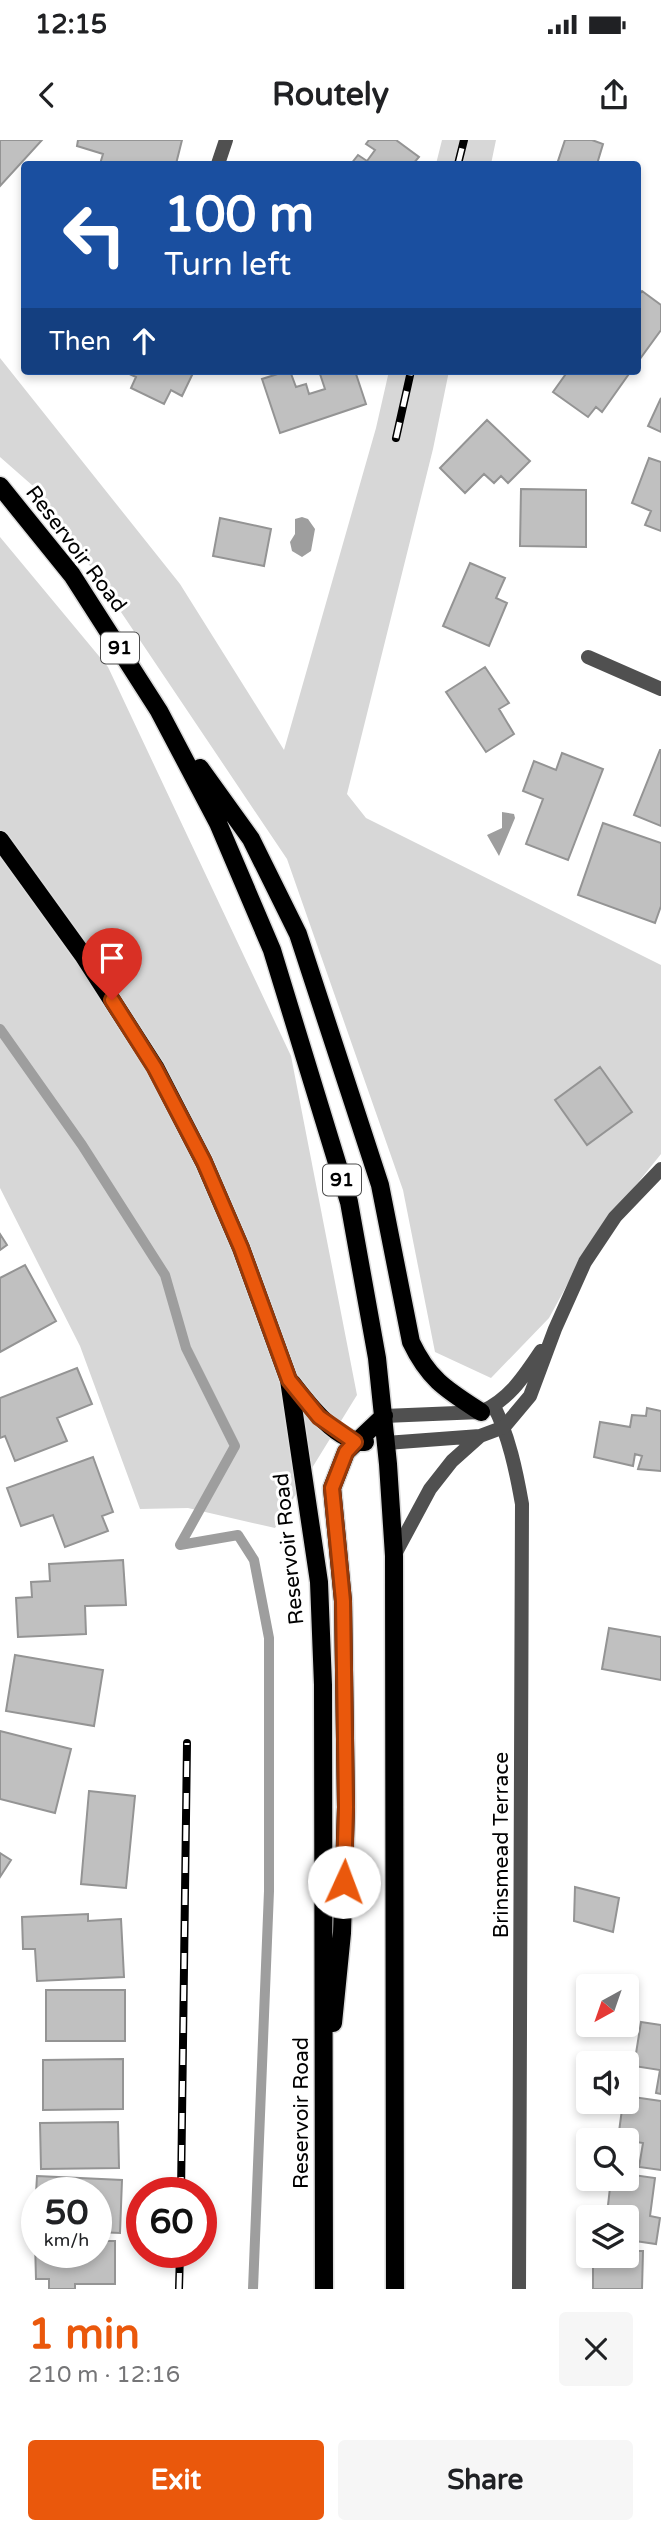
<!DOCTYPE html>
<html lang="en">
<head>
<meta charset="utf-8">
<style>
  :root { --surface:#fff; --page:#f6f6f6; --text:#202124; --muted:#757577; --accent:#ea580c }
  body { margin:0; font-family:"Varela Round",sans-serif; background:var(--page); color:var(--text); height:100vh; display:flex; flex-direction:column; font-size:26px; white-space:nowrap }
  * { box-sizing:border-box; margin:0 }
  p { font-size:23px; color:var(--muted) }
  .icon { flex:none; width:38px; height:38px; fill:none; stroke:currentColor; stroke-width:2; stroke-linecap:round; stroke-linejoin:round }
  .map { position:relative; height:2149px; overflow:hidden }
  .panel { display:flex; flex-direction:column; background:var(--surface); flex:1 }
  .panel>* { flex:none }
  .hud { position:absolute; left:21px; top:21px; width:620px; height:214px; border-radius:7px; box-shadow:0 4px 10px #0003; background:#1a4fa0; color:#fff; overflow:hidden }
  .needle { width:46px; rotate:220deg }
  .buttons { position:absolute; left:576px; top:1834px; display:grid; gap:14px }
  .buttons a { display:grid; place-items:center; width:63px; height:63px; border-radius:7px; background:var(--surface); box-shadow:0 4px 10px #0003; font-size:35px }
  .speed { position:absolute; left:21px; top:2037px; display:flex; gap:14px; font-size:35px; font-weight:700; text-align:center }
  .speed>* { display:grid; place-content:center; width:91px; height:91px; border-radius:50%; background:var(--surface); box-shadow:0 4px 10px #0003; line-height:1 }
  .speed small { font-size:18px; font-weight:400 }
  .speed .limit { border:10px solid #d22; background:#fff; color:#111 }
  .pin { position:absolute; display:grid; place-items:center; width:60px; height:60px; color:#fff; margin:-72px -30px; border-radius:50% 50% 50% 0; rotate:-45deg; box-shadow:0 0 7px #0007 }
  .pin .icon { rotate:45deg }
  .me { position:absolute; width:77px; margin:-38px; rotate:2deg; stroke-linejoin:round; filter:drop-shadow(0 0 5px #0008) }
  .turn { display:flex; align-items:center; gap:24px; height:147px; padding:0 28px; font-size:32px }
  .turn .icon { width:91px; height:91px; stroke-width:2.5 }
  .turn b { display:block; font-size:49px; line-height:60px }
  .then { display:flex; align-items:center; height:66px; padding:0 28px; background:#0003; gap:14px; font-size:26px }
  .round { display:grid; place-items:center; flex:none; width:74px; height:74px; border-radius:7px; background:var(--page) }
  .head { display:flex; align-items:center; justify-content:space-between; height:119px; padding:0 28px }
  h1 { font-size:42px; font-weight:800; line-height:52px; color:var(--accent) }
  .cta { display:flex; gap:14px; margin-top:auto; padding:14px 28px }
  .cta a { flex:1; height:80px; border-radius:7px; background:var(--accent); color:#fff; font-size:28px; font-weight:800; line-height:80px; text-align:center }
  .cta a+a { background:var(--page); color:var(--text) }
  .status { display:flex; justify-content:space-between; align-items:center; height:49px; padding:0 35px; background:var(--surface); direction:ltr }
  .status svg { height:19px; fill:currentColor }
  header { display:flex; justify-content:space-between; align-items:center; height:91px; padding:0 28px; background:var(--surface); font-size:32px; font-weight:800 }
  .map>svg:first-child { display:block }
  .green { fill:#d7d7d7 }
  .water { fill:#9e9e9e }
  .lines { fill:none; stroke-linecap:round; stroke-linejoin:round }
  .stream { stroke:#9e9e9e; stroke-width:10 }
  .building { fill:#c0c0c0; stroke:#949494; stroke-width:2 }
  .primary-casing { stroke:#dbdbdb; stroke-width:21 }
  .minor { stroke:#505050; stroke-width:14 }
  .tertiary { stroke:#505050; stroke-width:14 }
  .primary { stroke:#000; stroke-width:18 }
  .rail-casing { stroke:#000; stroke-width:8 }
  .rail { stroke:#fff; stroke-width:5; stroke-dasharray:16; stroke-linecap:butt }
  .route-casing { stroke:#983908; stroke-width:18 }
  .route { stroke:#ea580c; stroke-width:12 }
  .labels { text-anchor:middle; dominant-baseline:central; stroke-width:6; stroke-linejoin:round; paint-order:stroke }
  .shield { fill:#fff; stroke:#4c4c4c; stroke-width:2 }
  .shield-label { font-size:19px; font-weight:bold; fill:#000 }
  .street-label { font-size:21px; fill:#000; stroke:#fff }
</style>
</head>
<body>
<div class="status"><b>12:15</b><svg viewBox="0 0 49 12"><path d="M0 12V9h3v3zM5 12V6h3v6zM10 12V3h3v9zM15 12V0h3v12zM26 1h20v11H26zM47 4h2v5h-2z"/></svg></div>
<header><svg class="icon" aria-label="back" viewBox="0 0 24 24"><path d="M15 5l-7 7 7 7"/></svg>Routely<svg class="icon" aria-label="share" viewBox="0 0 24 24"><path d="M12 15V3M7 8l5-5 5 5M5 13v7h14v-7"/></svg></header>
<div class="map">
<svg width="661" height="2149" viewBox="0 0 661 2149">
  <rect width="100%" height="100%" fill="#fff"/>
  <!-- green -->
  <path class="green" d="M442,0h54l-5,24h-55z
    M0,218l180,226 104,166 92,-322 13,-57h60l-16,78 -86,345 19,24 295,147v189l-70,87 -42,77 -58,60 -56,-26 -32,-162 -116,-331 -246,-366 -41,-36z
    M0,397l108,130 183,389 66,339 -82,133 -87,-20 -48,1 -60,-163 -80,-158z"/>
  <!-- water -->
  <path class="water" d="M302,377l6,2 7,10 -4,22 -9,6 -10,-6 -2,-9 5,-8v-15z
    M502,672l12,2 1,4 -16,38 -12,-21 15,-7z"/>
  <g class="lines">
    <!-- stream -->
    <path class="stream" d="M0,889l82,116 83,130 21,73 49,98 -55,99
      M180,1405l58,-10 16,25 15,78v253l-16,398"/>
  </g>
  <!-- building -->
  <path class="building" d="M0,0h42l-42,46z
    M78,0h104l-6,24 -23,-2v2h-53l3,-10 -26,-8z
    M369,0h27l23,17 -6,7h-62l7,-9 9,6 8,-11 -9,-6z
    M565,0h27l11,4 -6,20h-40z
    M642,151l19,14v25l-24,33v-66z
    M123,231h71l-12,25 -11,-6 -7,14 -33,-16 5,-11z
    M287,231h3l6,16 10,-3 3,10 16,-5 -6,-18h36l11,33 -86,29 -18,-54z
    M568,231h63l-29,41 -6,-5 -8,10 -35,-25z
    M661,258v34l-13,-6z
    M487,280l43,41 -22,22 -7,-7 -7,7 -10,-9 -19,19 -25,-25z
    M649,318l12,4v69l-16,-6 6,-14 -19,-8z
    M521,349l65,1v57l-66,-1z
    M220,378l51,11 -7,37 -51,-10z
    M470,423l35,15 -9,20 11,5 -18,43 -46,-20z
    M485,527l24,36 -10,6 15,25 -28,18 -40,-60z
    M660,610h1v76l-27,-11z
    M562,613l41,16 -35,91 -42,-16 17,-45 -20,-8 11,-30 22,9z
    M603,683l58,20v63l-6,17 -77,-28z
    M600,927l32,45 -45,33 -32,-45z
    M0,1094l7,11 -7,5z
    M25,1125l31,56 -56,31v-74z
    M77,1228l15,36 -35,14 10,23 -52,20 -10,-25 -5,2v-40z
    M647,1268l14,3v60l-23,-2 4,-13 -7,-2 -2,12 -39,-9 6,-35 30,5 2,-12 14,1z
    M93,1317l20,55 -11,4 6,15 -43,16 -12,-32 -32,11 -14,-38z
    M123,1420l3,45 -41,1 1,28 -68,3 -2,-39 16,-1 -1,-15 19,-1 -1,-17z
    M609,1488l52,9v43l-59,-11z
    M15,1515l88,15 -9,56 -88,-15z
    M0,1591l71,18 -16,64 -55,-14z
    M89,1651l46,5 -9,92 -45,-4z
    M0,1713l11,7 -11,17z
    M575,1747l44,11 -6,34 -39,-11z
    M88,1774v7l33,-2 3,58 -87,4 -2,-32h-12l-1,-32z
    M46,1850h79v51h-79z
    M641,1882l20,3v69l-5,-1 4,-23 -26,-4z
    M123,1919v50l-80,1v-50z
    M626,1956l35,5v69l-22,-3 4,-24 -25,-4 5,-37h3z
    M118,1982l1,46 -78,1 -1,-46z
    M626,2034l29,4 -5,38 10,2 -4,26 -28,-4 3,-22 -24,-4 4,-35h15z
    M37,2036l85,4 -2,53 -24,-1v-39h-59v36h-3z
    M96,2101h19v43h-40v5h-26v-10h-13l-1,-37 2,10h59z
    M626,2111h17l-1,38h-49v-33h33z"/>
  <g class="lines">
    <!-- primary casing -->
    <g class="primary-casing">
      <path id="primary" d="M0,346l72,89 87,136 59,112 54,127 77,252 28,156 11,106 6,92 1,733
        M200,628l51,71 47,95 82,251 31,157c18,38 36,48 70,70
        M0,700l83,115 72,112 49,95 37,86 48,132 30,202 4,103 1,604
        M292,1243c16,21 45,59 73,59
        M333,1883l9,-90 4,-126 -3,-206 -11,-113 14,-36 38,-36"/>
    </g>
    <!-- minor -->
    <path class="minor" d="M218,24l8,-24
      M588,517l73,32
      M494,1266c15,31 22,64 28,98l-3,785"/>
    <!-- tertiary -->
    <path class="tertiary" d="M384,1276l97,-4c29,-13 43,-36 60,-61
      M386,1303l94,-7 24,-9 26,-31 25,-67 30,-67 30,-45 46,-48
      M394,1416l36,-67 22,-28 28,-25"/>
    <!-- primary -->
    <use href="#primary" class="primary"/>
    <!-- rail casing -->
    <g class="rail-casing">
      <path id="rail" d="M458,24l6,-24
        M396,298l15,-67
        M181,2053l6,-450
        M179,2149l1,-37"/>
    </g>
    <!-- rail -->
    <use href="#rail" class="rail"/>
  </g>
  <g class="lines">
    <!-- route casing -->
    <g class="route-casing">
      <path id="route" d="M112,860l43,68 49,94 37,86 48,132 30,37 36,25 -9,10 -14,36 11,113 3,206 -2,75"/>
    </g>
    <!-- route -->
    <use href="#route" class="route"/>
  </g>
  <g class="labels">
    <!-- shield labels -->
    <g class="shield">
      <rect x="101" y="492.5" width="38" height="31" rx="5"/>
      <rect x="323" y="1024.5" width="38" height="31" rx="5"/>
    </g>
    <g class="shield-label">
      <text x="120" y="508">91</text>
      <text x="342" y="1040">91</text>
    </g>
    <!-- street labels -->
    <g class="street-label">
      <text transform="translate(76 409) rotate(53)">Reservoir Road</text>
      <text transform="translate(289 1409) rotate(-96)">Reservoir Road</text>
      <text transform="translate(501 1705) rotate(-90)">Brinsmead Terrace</text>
      <text transform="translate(301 1973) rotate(-90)">Reservoir Road</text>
    </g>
  </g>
</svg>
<div class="buttons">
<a><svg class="needle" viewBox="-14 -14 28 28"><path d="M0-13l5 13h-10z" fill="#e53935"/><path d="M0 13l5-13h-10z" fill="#757577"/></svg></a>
<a><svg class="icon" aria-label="sound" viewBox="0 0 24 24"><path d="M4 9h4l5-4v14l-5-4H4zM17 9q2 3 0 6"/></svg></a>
<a><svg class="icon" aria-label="search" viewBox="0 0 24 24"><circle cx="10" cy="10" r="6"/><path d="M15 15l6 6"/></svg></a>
<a><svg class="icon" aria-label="layers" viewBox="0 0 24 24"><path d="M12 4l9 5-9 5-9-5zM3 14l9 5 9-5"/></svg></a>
</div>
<div class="speed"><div>50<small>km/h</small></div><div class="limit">60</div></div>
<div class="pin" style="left:112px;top:860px;background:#d93025"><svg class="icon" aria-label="arrive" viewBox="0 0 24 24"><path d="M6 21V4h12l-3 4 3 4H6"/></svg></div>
<svg class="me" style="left:344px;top:1742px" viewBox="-20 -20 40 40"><circle r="19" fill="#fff"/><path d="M0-13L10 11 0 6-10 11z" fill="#ea580c"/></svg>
<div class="hud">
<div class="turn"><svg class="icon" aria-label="left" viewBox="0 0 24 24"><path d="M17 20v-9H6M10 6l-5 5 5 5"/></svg><div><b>100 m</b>Turn left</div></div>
<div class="then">Then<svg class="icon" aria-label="ahead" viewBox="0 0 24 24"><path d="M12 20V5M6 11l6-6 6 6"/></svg></div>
</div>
</div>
<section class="panel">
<div class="head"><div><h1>1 min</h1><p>210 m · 12:16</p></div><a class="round"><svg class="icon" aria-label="close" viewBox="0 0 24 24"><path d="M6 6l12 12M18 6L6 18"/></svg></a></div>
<div class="cta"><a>Exit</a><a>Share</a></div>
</section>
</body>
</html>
